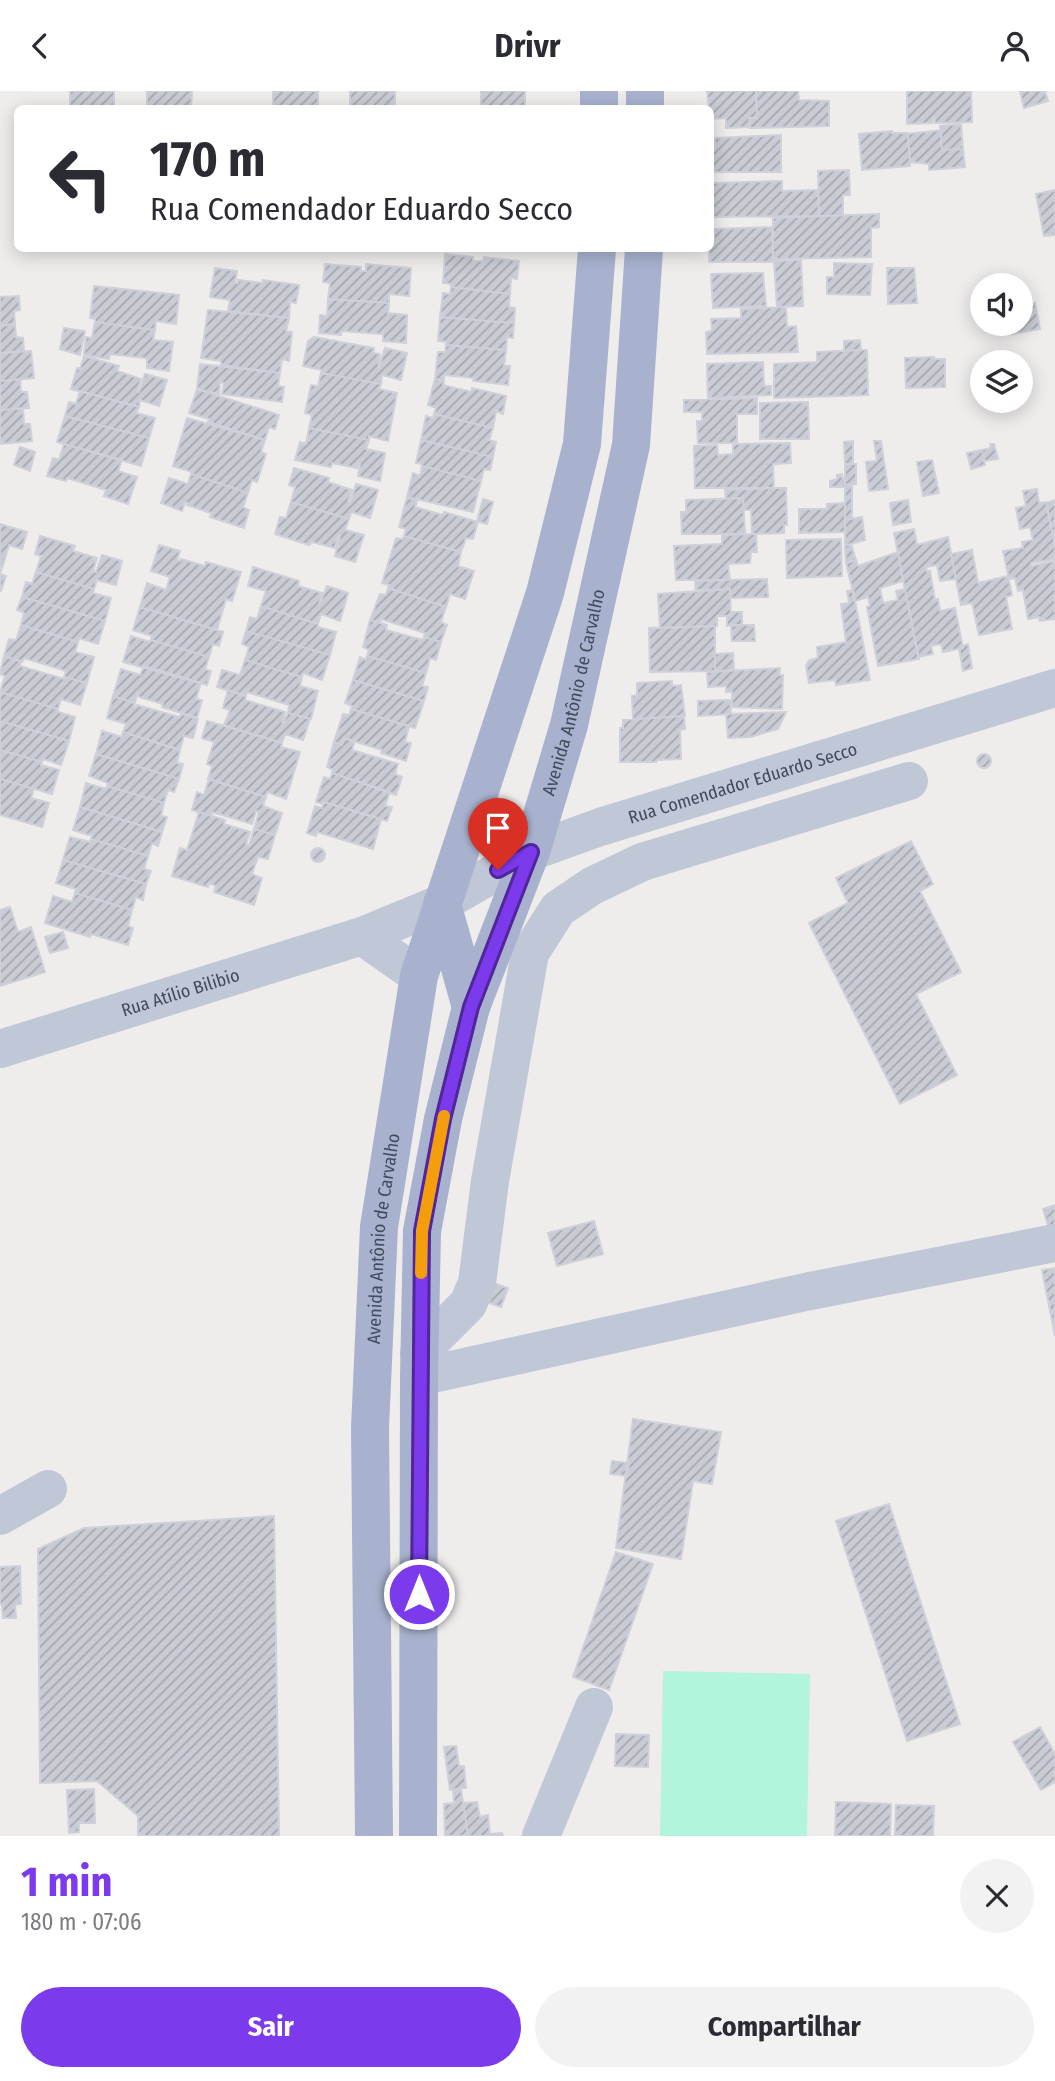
<!DOCTYPE html>
<html lang="pt">
<head>
<meta charset="utf-8">
<style>
  :root { --surface:#fff; --page:#f2f2f3; --text:#2b2b33; --muted:#7c7c81; --accent:#7c3aed }
  body { margin:0; font-family:"Fira Sans Condensed",sans-serif; background:var(--page); color:var(--text); height:100vh; display:flex; flex-direction:column; font-size:26px; white-space:nowrap }
  * { box-sizing:border-box; margin:0 }
  p { font-size:23px; color:var(--muted) }
  .icon { flex:none; width:38px; height:38px; fill:none; stroke:currentColor; stroke-width:2; stroke-linecap:round; stroke-linejoin:round }
  .map { position:relative; height:1745px; overflow:hidden }
  .details { display:flex; flex-direction:column; background:var(--surface); flex:1 }
  .details>* { flex:none }
  .hud { position:absolute; left:14px; top:14px; width:700px; height:147px; border-radius:10px; box-shadow:0 4px 18px #0003; background:#fff; color:var(--text); overflow:hidden }
  .controls { position:absolute; left:970px; top:182px; display:grid; gap:14px }
  .controls a { display:grid; place-items:center; width:63px; height:63px; border-radius:50%; background:var(--surface); box-shadow:0 4px 18px #0003; font-size:35px }
  .pin { position:absolute; display:grid; place-items:center; width:60px; height:60px; color:#fff; margin:-72px -30px; border-radius:50% 50% 50% 0; rotate:-45deg; box-shadow:0 0 7px #0007 }
  .pin .icon { rotate:45deg }
  .me { position:absolute; width:77px; margin:-38px; rotate:0deg; stroke-linejoin:round; filter:drop-shadow(0 0 5px #0008) }
  .turn { display:flex; align-items:center; gap:24px; height:147px; padding:0 21px; font-size:32px }
  .turn .icon { width:91px; height:91px; stroke-width:2.5 }
  .turn b { display:block; font-size:49px; line-height:60px }
  .round { display:grid; place-items:center; flex:none; width:74px; height:74px; border-radius:37px; background:var(--page) }
  .headline { display:flex; align-items:center; justify-content:space-between; height:119px; padding:0 21px }
  h1 { font-size:42px; font-weight:700; line-height:52px; color:var(--accent) }
  .action { display:flex; gap:14px; margin-top:auto; padding:14px 21px }
  .action a { flex:1; height:80px; border-radius:42px; background:var(--accent); color:#fff; font-size:28px; font-weight:700; line-height:80px; text-align:center }
  .action a+a { background:var(--page); color:var(--text) }
  header { display:flex; justify-content:space-between; align-items:center; height:91px; padding:0 21px; background:var(--surface); font-size:32px; font-weight:700 }
  .map>svg:first-child { display:block }
  .garden { fill:#b3f4dc }
  .building { fill:url(#building-hatch); stroke:#cfd0d9; stroke-width:2 }
  .lines { fill:none; stroke-linecap:round; stroke-linejoin:round }
  .minor { stroke:#c0c7d6; stroke-width:38 }
  .major { stroke:#a8b2cf; stroke-width:38 }
  .route-casing { stroke:#51269a; stroke-width:18 }
  .route { stroke:#7c3aed; stroke-width:12 }
  .slow { stroke:#f59e0b; stroke-width:12 }
  .labels { text-anchor:middle; dominant-baseline:central; stroke-width:6; stroke-linejoin:round; paint-order:stroke }
  .street-label { font-size:18px; fill:#424a5c; stroke:#fff }
</style>
</head>
<body>
<header><svg class="icon" aria-label="back" viewBox="0 0 24 24"><path d="M15 5l-7 7 7 7"/></svg>Drivr<svg class="icon" aria-label="person" viewBox="0 0 24 24"><circle cx="12" cy="8" r="4"/><path d="M4 21q1-7 8-7t8 7"/></svg></header>
<div class="map">
<svg width="1055" height="1745" viewBox="0 0 1055 1745">
  <defs>
    <pattern id="building-hatch" width="6" height="6" patternUnits="userSpaceOnUse" patternTransform="scale(1.75)"><rect width="6" height="6" fill="#caccd5"/><path d="M-1 1l2-2M0 6l6-6M5 7l2-2" fill="none" stroke="#a6a8b0"/></pattern>
  </defs>
  <rect width="100%" height="100%" fill="#efecec"/>
  <!-- garden -->
  <path class="garden" d="M663,1580l147,3 -3,162h-147z"/>
  <!-- building -->
  <path class="building" d="M70,0h44v18h-44z
    M147,0h45l-1,18h-44z
    M273,0h45v18h-45z
    M350,0h45v18h-45z
    M481,0h44v18h-44z
    M707,0h49l1,27h-8l1,9 -24,1v-10l-16,1z
    M756,0h42l1,9 30,1v25l-79,2 -1,-10h8z
    M907,0h64l1,31 -37,1 -1,-7 -2,7 -25,1z
    M1020,0h25l3,10 -24,7z
    M961,33l2,25 -21,1 -2,-24z
    M941,39l1,20 21,-1 2,18 -36,3v-6l-19,-2 -2,-28z
    M892,40v2h16l2,33 -48,4 -3,-36z
    M781,44v37h-70l-1,-22h5v-12z
    M849,79l1,25h-7v21h-24l-1,-45z
    M782,90v10l36,-1 1,26 -106,1v-34z
    M1055,99v45l-11,1 -8,-42z
    M879,123v13l-8,1v29l-98,2v-41z
    M772,136l1,32h3v3h-67v-13l1,-8 4,-1v-11z
    M445,163l28,3v4h10l1,-4 35,4 -2,18 -6,-1 -1,16 -59,-7v-3l-8,-1z
    M798,169h3l2,46 -26,1 -3,-46z
    M834,172l38,1 -2,31 -43,-1v-17h7z
    M325,173l36,3v4h5v-7l45,4 -2,28 -20,-2v9l-61,-4 2,-16 -7,-1z
    M215,177l22,3 -2,12h3v-3l24,3 1,-3 36,5 -3,18 -6,-1 -1,16 -61,-7 2,-11 -20,-3z
    M887,177h27l3,35 -29,1z
    M763,182l3,33 -53,2 -2,-34z
    M94,195l85,9 -3,29 -20,-3 -1,9 -60,-8v-3l-5,-1z
    M451,196l59,7 -1,13 6,1 -1,15 -74,-6 3,-24 7,1z
    M19,205l1,14 -6,1 1,13 -15,2v-29z
    M328,208l61,4 -1,10 19,2 -1,28 -23,-2v-9l-2,2 -40,-3v4l-22,-2 1,-18 7,1z
    M1035,212l5,26 -28,5 -2,-10h10v-18z
    M786,216l1,20 9,-1 2,26 -91,2 -1,-22 6,-1 -1,-12 30,-1v-9z
    M208,219l81,8 -3,13 6,1 -3,29 -7,-2 -2,14 -59,-8v-4l-20,-3z
    M440,226l74,6 -1,15 -6,-1 -1,13 -60,-5v-3l-8,-1z
    M95,231l60,8 -2,10 20,2 -4,29 -22,-3v-9l-2,-1 -35,-4 -1,5 -25,-4 2,-18 6,1z
    M15,233l1,13 7,1 1,13 -24,2v-27z
    M64,237l21,3 -5,24 -20,-6z
    M314,246l60,11 -1,5 7,1 -2,13h1l6,-19 22,5 -6,27 -19,-5 -1,9 -60,-11 1,-3 -19,-4 5,-25z
    M860,249l1,10 -17,1v-10z
    M446,254l60,5 -2,16h6l-2,19 -35,-4 1,-3 -30,-3v6l-9,-2 3,-27h7z
    M861,259h6l1,45 -94,3v-34l43,-2v-10z
    M31,260l3,27 -34,3v-28z
    M84,265l35,10 -2,5 24,8 -4,12 2,1 6,-18 22,6 -8,26 -19,-6 -1,7 -68,-18 6,-21 3,1z
    M934,266v2h11v28l-39,1 -1,-30z
    M763,271l1,24h7v9l-63,3 -1,-34z
    M200,273l80,9 -2,13 6,1 -2,15 -60,-8 2,-11 -4,-1 -1,12 -22,-5z
    M321,282l60,11 -2,5 18,4 -9,48 -19,-5v4l-60,-12 3,-13 -7,-2 6,-28 7,1z
    M20,288l1,13h6l2,16 -29,2v-29z
    M435,288l9,2 -1,4 29,7v-4l34,8 -3,18 -7,-3 -3,17 -59,-14 2,-6 -8,-3z
    M197,298l82,26 -4,14 -6,-2 -4,13 -57,-18 1,-3 -20,-6z
    M80,300l59,16 -3,6 19,5 -6,20 -84,-22 4,-14 7,2z
    M757,307v16h-20v29h-39l-1,-22h5v-9h-18v-12z
    M808,311l1,37h-49v-36z
    M23,317l1,16h6l2,17 -32,3v-34z
    M434,323l59,14 -4,12 7,2 -3,15 -72,-17 5,-24 7,2z
    M65,325l84,22 -8,28 -84,-24z
    M187,327l78,22 -4,12 5,2 -9,28 -5,-2 -4,13 -57,-19 1,-2 -19,-6z
    M309,337l60,12 -3,9 19,4 -5,28 -22,-5 2,-12 -2,-1 -1,5 -25,-5 -1,4 -36,-7 5,-18 6,2z
    M421,349l72,17 -3,13 -6,-1 -3,12 -59,-15v-2l-6,-1z
    M853,350v23h-8l-1,-22z
    M874,350h7l7,48 -19,2 -3,-29 11,-1z
    M790,352l1,20 -18,1 1,24h-79l-1,-42 23,-1 1,10 15,-1v-10z
    M64,353l58,16 -4,11 19,6 -9,27 -24,-8 2,-6 -39,-12 -1,3 -19,-5 6,-18 6,2z
    M990,353h4l4,15 -14,2 -2,-11 9,-2z
    M20,356l15,5 -5,19 -16,-6z
    M982,359l3,15 -14,4 -4,-16z
    M932,369l7,33 -16,3 -6,-34z
    M845,373h11v20l-11,1z
    M422,375l59,15 -8,31 -66,-15 6,-24 7,3z
    M294,377l35,10 -1,4 24,8 -4,12 2,1 6,-19 22,6 -8,28 -19,-6 -2,7 -58,-17 4,-15 -6,-2z
    M191,383l57,19 -5,14 6,3 -5,18 -34,-11 1,-4 -24,-8 1,-2 -3,-1 -3,9 -21,-8 8,-25 19,6z
    M842,383v4h3v9h-15v-6l7,-2v-4z
    M845,394h7v34l-7,1z
    M774,397h12l1,37h-3v8l-32,1 -1,-24h-7l-1,-12 -17,1 -1,-9z
    M1037,398l2,14 7,-1 9,44v13l-24,4v3l24,-5v58l-15,2 -1,-4 -11,2 -5,-29 -5,1 -3,-13 -6,1 -6,-28 20,-3 -1,-6 11,-2 -3,-13 -10,2 -4,-21 10,-2 -3,-15z
    M407,406l10,4 -2,6 28,8 1,-3 34,10 -5,17 -7,-1 -5,14 -57,-16 2,-7 -7,-2z
    M743,407l2,36h-63l-1,-22h5v-12z
    M483,408l10,3 -6,22 -10,-3z
    M908,409l3,22 -18,3 -3,-22z
    M1055,409v46l-9,-43z
    M291,411l58,17 -4,11 19,5 -9,27 -20,-6 5,-20 -2,-1 -3,13 -23,-6 -3,3 -34,-11 5,-17 6,1z
    M845,412v29l-46,1v-24h28v-5z
    M862,426l3,23 -20,6v-26z
    M0,433l27,8 -5,17 -13,-4 -5,17 -4,-1z
    M914,438l3,16 31,-8 8,42 -16,2 -3,-16 -11,2 1,5 3,-1 5,29 3,-1 2,12 15,-3 8,40 -20,4 -2,-8 -10,2 2,8 -15,3 -24,-124z
    M752,443h4l1,18h-6l-1,11 -22,1 2,16h-54l-2,-34 48,-2v-9z
    M40,445l35,10 -2,5 24,7 -4,13 3,1 6,-17 20,6 -6,24 -19,-5 -3,9 -58,-17 5,-16 -6,-2z
    M404,445l57,16 -3,14 16,5 -9,28 -15,-5 -4,13 -58,-19 1,-3 -7,-2 14,-45 7,1z
    M841,448l1,37 -55,2 -1,-38z
    M851,453l5,16 -10,3 -1,-17z
    M159,454l21,6 -3,9 3,1 1,-2 24,7 1,-4 35,10 -9,29 -6,-2 -9,31 -77,-23 7,-24 19,7 4,-13 -19,-6z
    M972,459l6,33 30,-7 4,19 -6,2 6,32 -33,6 -7,-32 -11,2 -10,-51z
    M898,461l5,29 -23,7 3,15 15,-3 -2,-9 9,-2 14,70 -41,7 -11,-59 3,-1 -2,-9 -13,4 -9,-38 10,-3 2,6z
    M0,470l4,1 -4,12 6,2 -5,15 -1,-1z
    M253,476l46,14 -1,5 24,7 -3,12 8,-19 21,7 -8,28 -19,-7 -3,10 -57,-18 5,-15 -18,-5z
    M36,481l58,17 -1,4 18,5 -6,23 -83,-24 4,-15 6,2z
    M767,488l1,18 -38,1v-9l-33,1 -1,2 -1,-11z
    M388,497l58,19 -5,15 6,3 -6,17 -17,-5 1,-4 -44,-14 -1,4 -10,-3 10,-26 6,1z
    M730,498l1,27h-14v10l-57,2 -2,-34z
    M853,499l17,90 -34,5 -1,-5 -26,3 -3,-17 3,-6 9,-2 -1,-11 29,-5 -5,-38 8,-1 -2,-12z
    M22,506l83,24 -7,23 -19,-6 -1,4 -57,-17 3,-12 -7,-3z
    M261,515l57,18v3l18,5 -6,23 -84,-24 4,-14 7,2z
    M140,516l83,25 -4,14 -6,-2 -4,13 -58,-17 1,-4 -19,-6z
    M731,521h11v13l-15,1v-10h4z
    M370,529l17,5 -1,5 37,10 1,-3 17,5 -5,18 -6,-2 -4,15 -59,-17 2,-6 -6,-3z
    M21,534l57,17 -3,10 19,5 -7,26 -23,-6 2,-6 -42,-13 -2,4 -18,-6 5,-17 7,1z
    M731,534h23l1,16h-23z
    M715,535v45l-65,1 -1,-44z
    M246,540l84,24 -8,25 -19,-7 -1,4 -57,-17 4,-13 -7,-3z
    M131,545l19,6 1,-2 58,17 -4,12 6,2 -4,14 -84,-23z
    M968,553l4,24 -9,3 -4,-23z
    M733,562l1,17 -19,1v-17z
    M4,565l17,5 -1,5 44,13v-2l23,6 -7,22 -19,-6 -3,10 -58,-17 5,-16 -5,-2z
    M367,565l59,17 -4,13 6,1 -4,14 -71,-21 7,-23 6,3z
    M245,569l57,17 -2,9 18,5 -7,28 -23,-6 1,-8 -42,-13 -1,4 -29,-9 5,-17 18,5z
    M144,575l57,17 -5,16 6,1 -5,18 -35,-11 1,-3 -24,-7 -2,-4 -2,10 -22,-7 8,-27 19,6z
    M780,577l-1,7h4l-1,34 -50,-2v-15h-6v-6l-18,1 -1,-15z
    M353,589l71,21 -9,27 -64,-19 1,-3 -7,-3z
    M672,590v5l9,-1 4,31 -52,3 -1,-23 5,-1v-12z
    M228,599l18,6 -1,4 40,12 -3,13 6,-12 22,6 -7,21 -18,-6 -3,9 -58,-18 6,-15 -7,-2z
    M0,601l58,17v3l17,5 -6,24 -69,-20z
    M113,605l22,7 -2,4h3l1,-2 42,12 3,-3 16,5 -5,19 -9,-2 -4,14 -57,-18 3,-8 -19,-6z
    M730,609l1,14 -33,2v-15z
    M351,618l58,17 -4,16 6,1 -5,18 -25,-8 1,-3 -38,-12 -2,7 -8,-3 9,-28 6,1z
    M786,621l-8,17 -28,8 -22,1 -2,-24z
    M684,625l1,13 -5,1 1,29 -25,1v2h-36v-34h3v-8z
    M0,630l69,20 -8,24 -18,-6 -1,3 -42,-12z
    M207,630l75,22 -1,4 19,5 -14,47 -19,-7 -1,5 -58,-18 4,-13 -5,-2 7,-22 -12,-4z
    M102,640l20,6 1,-5 57,18 -3,13 6,1 -4,15 -83,-25z
    M344,647l11,3 -3,9 46,14 -3,10 7,3 -6,18 -64,-22 1,-3 -6,-3 7,-25 8,3z
    M0,659l42,12 -1,3 18,5 -7,24 -52,-15z
    M96,663l83,25 -5,13 -6,-2 -4,13 -57,-17 1,-3 -19,-7z
    M977 670a7 7 0 1 1 14 0a7 7 0 1 1-14 0Z
    M332,682l58,19 -5,14 7,1 -5,14 -63,-19 -1,2 -7,-2 8,-25 6,2z
    M0,688l34,10 -3,9 18,5 -7,24 -42,-12z
    M209,688l57,18 -3,9 19,7 -7,22 -21,-6 5,-17 -3,-1 -4,13 -40,-12 -1,4 -19,-6 5,-18 7,3z
    M86,692l20,6 1,-3 57,17 -3,13 6,1 -5,15 -82,-25z
    M324,711l57,17 -8,30 -56,-17 -1,4 -9,-3 8,-27 7,2z
    M80,716l82,25 -4,14 -6,-3 -4,13 -57,-17 1,-3 -19,-6z
    M199,721l26,8 -1,4 26,8 -4,12 3,2 5,-17 21,6 -7,24 -10,-2 -6,17 10,4 -8,27 -40,-13 2,-6 -7,-3 -1,4 -36,-11 8,-28 7,2z
    M70,746l20,5 1,-3 57,17 -4,13 7,2 -5,13 -83,-24z
    M911,750l22,43 -13,7 41,81 -45,22 41,81 -57,29 -91,-181 39,-20 -12,-25z
    M311 764a7 7 0 1 1 14 0a7 7 0 1 1-14 0Z
    M63,769l83,24 -3,16 -7,-3 -4,13 -57,-17 1,-4 -20,-6z
    M75,802l57,17 -4,16 5,2 -5,17 -37,-11 -1,3 -45,-14 8,-27 19,6z
    M10,816l8,25 13,-5 14,45 -45,14v-76z
    M63,841l5,16 -18,5 -5,-16z
    M1055,1114v25l-5,2 -7,-23z
    M594,1130l9,33 -46,12 -9,-33z
    M1055,1177v68l-13,-66z
    M496,1193l12,4 -7,19 -12,-4z
    M633,1328l88,13 -9,52 -19,-3 -12,78 -65,-11z
    M612,1370l17,2 -2,13 -17,-2z
    M889,1413l71,220 -53,17 -71,-220z
    M274,1425l5,320h-141v-20l-41,-35 -57,2 -2,-234 46,-21z
    M616,1461l37,12 -44,126 -36,-13z
    M20,1475l1,38 -6,1 1,13h-13l-1,-14h-2v-37z
    M1040,1636l15,27v28l-14,8 -28,-48z
    M616,1643l33,1 -1,32 -33,-1z
    M456,1655l3,20h5l2,22 -16,2 -6,-43z
    M94,1698l1,34h-16v9l-10,1 -2,-43z
    M461,1698l7,47h-23l-1,-32 10,-1 -1,-13z
    M477,1711l3,15 8,-2 2,19 12,-1 1,3h-35l-5,-33z
    M836,1711l55,2 -1,32h-55z
    M896,1714l38,1 -1,30h-38z"/>
  <g class="lines">
    <!-- minor -->
    <g class="minor">
      <path d="M362,845l57,40"/>
      <path id="s1" d="M0,958l362,-113 80,-33 89,-51 69,-25 455,-139"/>
      <path d="M419,1262l49,-49 9,-21 13,-102 40,-228 28,-44 34,-23 50,-24 267,-81"/>
      <path d="M419,1286l391,-86 245,-48"/>
      <path d="M0,1425l48,-27"/>
      <path d="M541,1745l53,-129"/>
    </g>
    <!-- major -->
    <g class="major">
      <path d="M599,18v-18"/>
      <path d="M645,18v-18"/>
      <path d="M442,813l29,103"/>
      <path id="s2" d="M374,1745l-4,-408 9,-201 40,-251 126,-383 37,-149 15,-195"/>
      <path id="s3" d="M418,1745l1,-459 3,-146 21,-112 28,-112 60,-155 38,-127 62,-280 13,-196"/>
    </g>
  </g>
  <g class="lines">
    <!-- route casing -->
    <g class="route-casing">
      <path id="route" d="M419,1503l3,-363 21,-112 28,-112 60,-155 -33,18"/>
    </g>
    <!-- route -->
    <use href="#route" class="route"/>
    <!-- slow -->
    <path class="slow" d="M421,1182l1,-42 22,-115"/>
  </g>
  <g class="labels">
    <!-- street labels -->
    <g class="street-label">
      <text stroke="none"><textPath href="#s3" startOffset="1166">Avenida Antônio de Carvalho</textPath></text>
      <text stroke="none"><textPath href="#s1" startOffset="791">Rua Comendador Eduardo Secco</textPath></text>
      <text stroke="none"><textPath href="#s1" startOffset="189">Rua Atílio Bilibio</textPath></text>
      <text stroke="none"><textPath href="#s2" startOffset="598">Avenida Antônio de Carvalho</textPath></text>
    </g>
  </g>
</svg>
<div class="controls">
<a><svg class="icon" aria-label="sound" viewBox="0 0 24 24"><path d="M4 9h4l5-4v14l-5-4H4zM17 9q2 3 0 6"/></svg></a>
<a><svg class="icon" aria-label="layers" viewBox="0 0 24 24"><path d="M12 4l9 5-9 5-9-5zM3 14l9 5 9-5"/></svg></a>
</div>
<div class="pin" style="left:498px;top:779px;background:#d93025"><svg class="icon" aria-label="arrive" viewBox="0 0 24 24"><path d="M6 21V4h12l-3 4 3 4H6"/></svg></div>
<svg class="me" style="left:419px;top:1503px" viewBox="-20 -20 40 40"><circle r="17" fill="#7c3aed" stroke="#fff" stroke-width="3"/><path d="M0-11L8 9 0 5-8 9z" fill="#fff"/></svg>
<div class="hud">
<div class="turn"><svg class="icon" aria-label="left" viewBox="0 0 24 24"><path d="M17 20v-9H6M10 6l-5 5 5 5"/></svg><div><b>170 m</b>Rua Comendador Eduardo Secco</div></div>
</div>
</div>
<section class="details">
<div class="headline"><div><h1>1 min</h1><p>180 m · 07:06</p></div><a class="round"><svg class="icon" aria-label="close" viewBox="0 0 24 24"><path d="M6 6l12 12M18 6L6 18"/></svg></a></div>
<div class="action"><a>Sair</a><a>Compartilhar</a></div>
</section>
</body>
</html>
